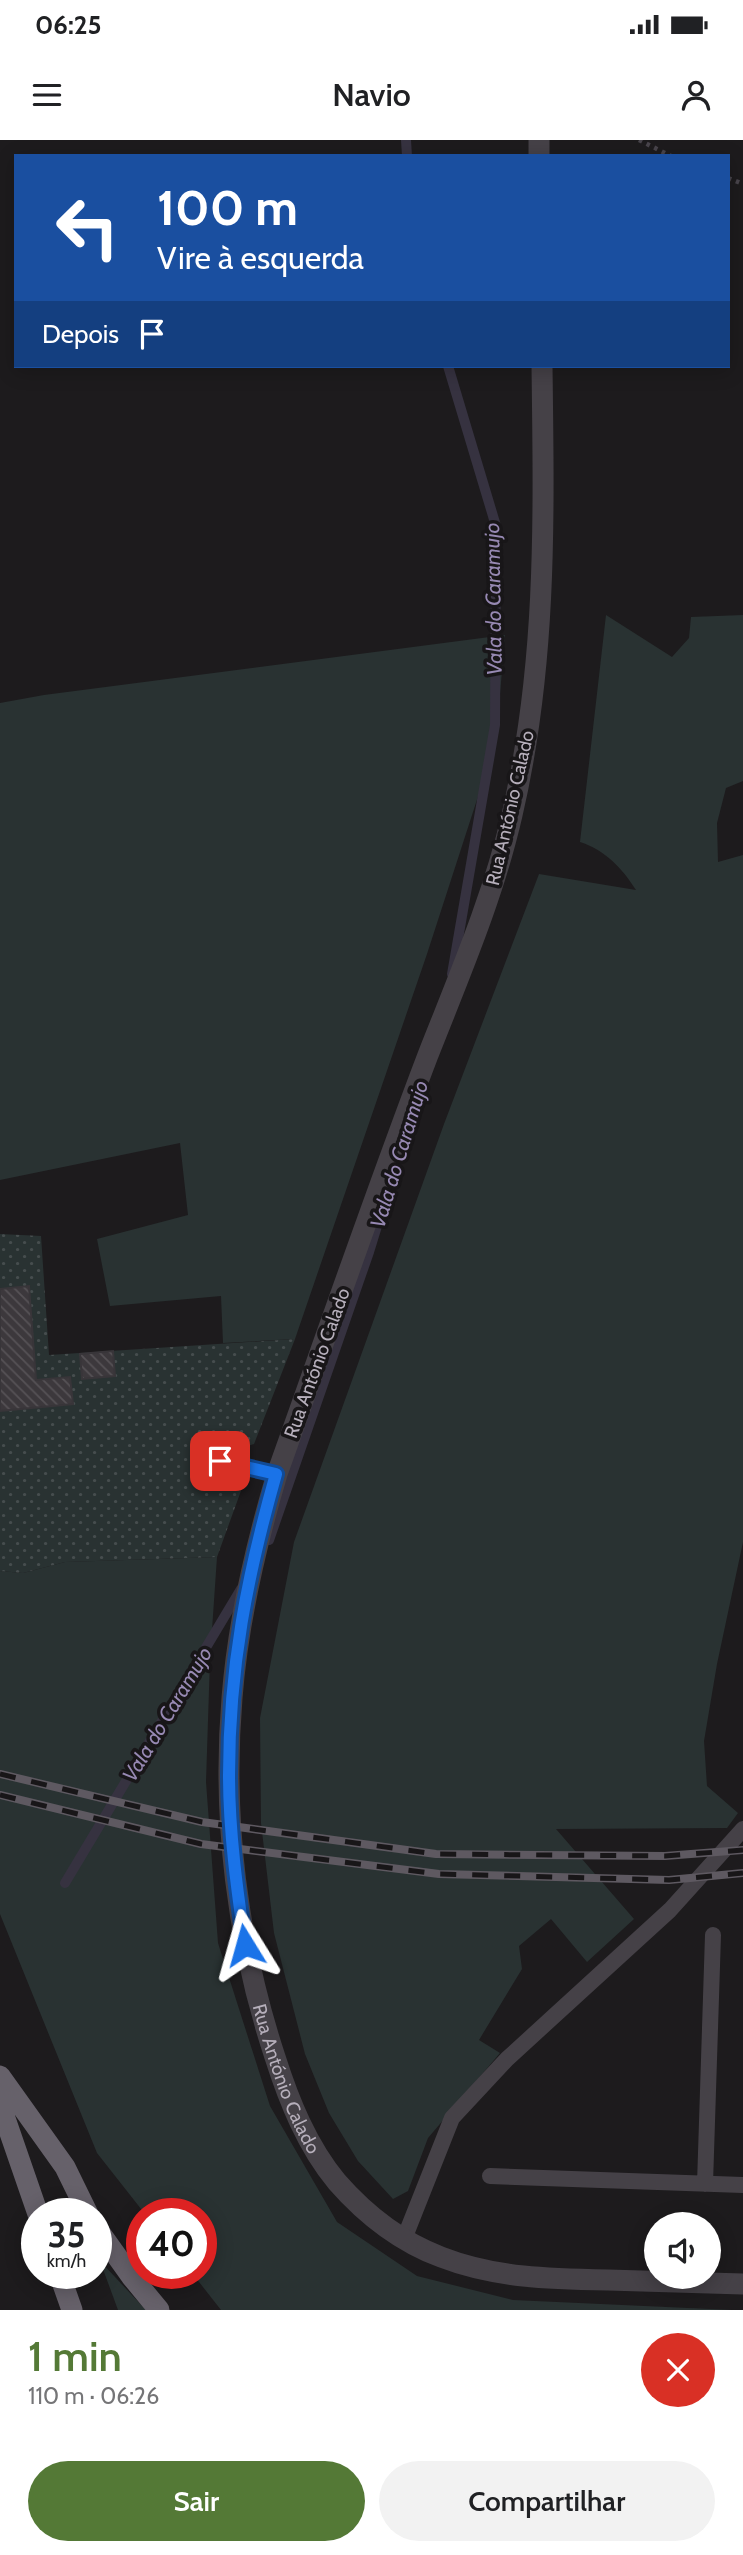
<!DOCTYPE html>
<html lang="pt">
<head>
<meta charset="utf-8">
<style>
  :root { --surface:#fff; --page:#f2f2f2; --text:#202124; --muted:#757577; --accent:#547936 }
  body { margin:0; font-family:Cabin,sans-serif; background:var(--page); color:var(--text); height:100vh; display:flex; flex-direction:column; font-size:26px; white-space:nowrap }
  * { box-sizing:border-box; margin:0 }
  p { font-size:23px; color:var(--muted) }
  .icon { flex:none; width:38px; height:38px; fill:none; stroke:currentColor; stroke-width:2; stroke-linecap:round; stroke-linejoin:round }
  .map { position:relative; height:2170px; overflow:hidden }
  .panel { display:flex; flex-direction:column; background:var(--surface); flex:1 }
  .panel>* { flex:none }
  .guide { position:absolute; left:14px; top:14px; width:716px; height:214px; border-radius:0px; box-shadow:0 4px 18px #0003; background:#1a4fa0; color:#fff; overflow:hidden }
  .tools { position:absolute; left:644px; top:2072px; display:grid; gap:14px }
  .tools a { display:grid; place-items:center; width:77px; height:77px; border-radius:50%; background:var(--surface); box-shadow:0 4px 18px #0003; font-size:35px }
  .speed { position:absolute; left:21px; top:2058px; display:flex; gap:14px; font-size:35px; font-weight:700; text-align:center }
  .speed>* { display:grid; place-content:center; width:91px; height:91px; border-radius:50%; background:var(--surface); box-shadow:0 4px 18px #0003; line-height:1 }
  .speed small { font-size:18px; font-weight:400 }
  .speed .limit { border:10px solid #d22; background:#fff; color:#111 }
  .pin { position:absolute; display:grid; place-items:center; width:60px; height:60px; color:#fff; margin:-30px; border-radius:14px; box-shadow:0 4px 10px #0006 }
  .me { position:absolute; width:77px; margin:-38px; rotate:352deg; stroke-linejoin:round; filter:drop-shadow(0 0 5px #0008) }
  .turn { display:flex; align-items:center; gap:24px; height:147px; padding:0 28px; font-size:32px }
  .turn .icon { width:91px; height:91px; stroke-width:2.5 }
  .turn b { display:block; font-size:49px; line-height:60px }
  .then { display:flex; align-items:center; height:66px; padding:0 28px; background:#0003; gap:14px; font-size:26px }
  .round { display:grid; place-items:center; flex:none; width:74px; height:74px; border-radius:37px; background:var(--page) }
  .overview { display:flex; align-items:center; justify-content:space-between; height:119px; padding:0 28px }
  h1 { font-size:42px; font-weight:600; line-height:52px; color:var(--accent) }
  .cta { display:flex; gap:14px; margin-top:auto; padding:14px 28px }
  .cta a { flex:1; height:80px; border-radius:42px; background:var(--accent); color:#fff; font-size:28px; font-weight:600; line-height:80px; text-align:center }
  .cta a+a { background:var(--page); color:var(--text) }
  .status { display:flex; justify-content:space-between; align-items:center; height:49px; padding:0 35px; background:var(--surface); direction:ltr }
  .status svg { height:19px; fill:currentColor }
  header { display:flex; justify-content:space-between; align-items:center; height:91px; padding:0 28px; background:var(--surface); font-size:32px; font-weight:600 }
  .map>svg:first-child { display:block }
  .green { fill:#293232 }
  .park { fill:url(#park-dots) }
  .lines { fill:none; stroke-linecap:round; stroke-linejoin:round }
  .stream { stroke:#363240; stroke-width:10 }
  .building { fill:url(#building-back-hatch); stroke:#383539; stroke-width:2 }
  .path { stroke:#48444b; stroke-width:4.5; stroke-dasharray:3.5 5; stroke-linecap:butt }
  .service { stroke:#454147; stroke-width:16 }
  .tertiary { stroke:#454147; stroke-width:21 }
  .trunk { stroke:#66616a; stroke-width:21 }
  .rail-casing { stroke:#5e5961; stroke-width:8 }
  .rail { stroke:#181618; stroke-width:5; stroke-dasharray:16; stroke-linecap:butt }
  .route-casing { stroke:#114b97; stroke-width:18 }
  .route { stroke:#1a73e8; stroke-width:12 }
  .labels { text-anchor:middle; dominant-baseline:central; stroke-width:7; stroke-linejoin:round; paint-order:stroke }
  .street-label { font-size:19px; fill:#b6afbb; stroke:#181618 }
  .water-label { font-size:21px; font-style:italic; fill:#9789b3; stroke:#181618 }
</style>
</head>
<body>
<div class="status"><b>06:25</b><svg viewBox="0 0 49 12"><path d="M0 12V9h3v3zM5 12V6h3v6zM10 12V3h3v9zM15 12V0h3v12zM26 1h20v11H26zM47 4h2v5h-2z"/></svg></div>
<header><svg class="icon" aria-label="menu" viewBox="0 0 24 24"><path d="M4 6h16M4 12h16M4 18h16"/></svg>Navio<svg class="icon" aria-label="person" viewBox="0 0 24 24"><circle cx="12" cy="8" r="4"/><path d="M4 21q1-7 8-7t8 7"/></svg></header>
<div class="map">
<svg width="743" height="2170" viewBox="0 0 743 2170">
  <defs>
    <pattern id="park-dots" width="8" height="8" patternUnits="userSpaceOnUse" patternTransform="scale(1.75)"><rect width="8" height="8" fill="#293232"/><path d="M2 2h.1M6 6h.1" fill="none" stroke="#464d4e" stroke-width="1.8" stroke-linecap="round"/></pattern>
    <pattern id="building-back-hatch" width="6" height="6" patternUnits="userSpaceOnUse" patternTransform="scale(1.75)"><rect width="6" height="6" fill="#3c383c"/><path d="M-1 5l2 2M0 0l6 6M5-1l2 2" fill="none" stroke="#565256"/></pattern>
  </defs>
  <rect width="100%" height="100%" fill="#1d1b1d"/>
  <!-- green -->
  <path class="green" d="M606,475l66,42 17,-19 2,-21 52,-2v166l-17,7 -9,35 1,39 25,-7v687l-26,122 -13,77 3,45 31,27 -11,15 -171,1 78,90 -47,43 -36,-43 -32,27 3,23 -43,71 21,13 -72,85 -20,53 -15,8 -35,-38 -29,-48 -24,-59 -31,-121 -13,-110 -1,-105 34,-176 150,-418 95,-250 97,16c-14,-22 -31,-40 -56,-48z
    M505,495l-9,106 -69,213 -132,385 -72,4 -2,-47 -111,10 -13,-67 91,-24 -8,-72 -180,37v-477l44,-8z
    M217,1417l-7,102 -4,123 12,161 52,163 67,116 80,54 96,24 219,10h-511l-29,-37h9v-59h-56l-48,-61 -97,-239v-343l23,2 42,-11z
    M100,2121l46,49h-28z"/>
  <!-- park -->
  <path class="park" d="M0,1094l41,2 8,119 246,-16 -41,105 -17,5 -5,24 10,15 -25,69 -152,5 -42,11 -23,-2z"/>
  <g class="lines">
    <!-- stream -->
    <path class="stream" d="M406,0l1,16
      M448,226l48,160 -1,199 -43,249
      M269,1400l100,-288 16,-52
      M65,1743l176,-294"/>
  </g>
  <!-- building -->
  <path class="building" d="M29,1146l7,94 34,-3 3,27 -73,7v-122z
    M113,1211l2,25 -33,3 -2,-25z"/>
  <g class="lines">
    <!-- path -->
    <path class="path" d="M639,0l32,16
      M728,38l15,6"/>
    <!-- service -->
    <path class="service" d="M220,1321l57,13
      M490,2036l253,9
      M705,2044l8,-249
      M404,2099l48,-121 55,-59 163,-149 73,-81"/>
    <!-- tertiary -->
    <g class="tertiary">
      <path d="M539,0v16"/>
      <path id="s1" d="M542,226c2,153 5,298 -30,449 -19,83 -53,161 -84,240 -53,139 -101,279 -151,419 -22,74 -39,147 -45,224 -10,120 5,244 43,359 14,44 32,89 62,125 28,32 64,60 104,75 54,21 110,22 167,23 45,1 90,3 135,4"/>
    </g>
    <!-- trunk -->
    <path class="trunk" d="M0,1936l65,91 23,47
      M0,1964l38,110
      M96,2087l35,49 28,34
      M59,2133l13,37"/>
    <!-- rail casing -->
    <g class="rail-casing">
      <path id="rail" d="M0,1634l202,48 234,32 229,2 78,-6
        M0,1655l201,49 238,30 230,6 74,-7"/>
    </g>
    <!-- rail -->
    <use href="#rail" class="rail"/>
  </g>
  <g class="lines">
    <!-- route casing -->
    <g class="route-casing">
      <path id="route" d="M220,1321l56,13c-29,102 -47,194 -47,301 0,57 8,114 16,170"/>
    </g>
    <!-- route -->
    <use href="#route" class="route"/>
  </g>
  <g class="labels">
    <!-- street labels -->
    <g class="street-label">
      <text transform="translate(510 668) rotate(-77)">Rua António Calado</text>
      <text transform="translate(317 1223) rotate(-70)">Rua António Calado</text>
      <text stroke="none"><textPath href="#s1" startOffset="1768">Rua António Calado</textPath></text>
    </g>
    <!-- water labels -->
    <g class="water-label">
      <text transform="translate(493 459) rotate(-91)">Vala do Caramujo</text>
      <text transform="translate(399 1014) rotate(-73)">Vala do Caramujo</text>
      <text transform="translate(167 1574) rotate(-59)">Vala do Caramujo</text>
    </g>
  </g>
</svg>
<div class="tools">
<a><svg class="icon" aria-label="sound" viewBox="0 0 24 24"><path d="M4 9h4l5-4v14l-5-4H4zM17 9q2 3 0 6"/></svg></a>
</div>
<div class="speed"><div>35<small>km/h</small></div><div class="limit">40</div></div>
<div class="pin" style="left:220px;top:1321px;background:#d93025"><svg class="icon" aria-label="arrive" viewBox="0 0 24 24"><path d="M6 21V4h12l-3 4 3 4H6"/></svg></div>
<svg class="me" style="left:245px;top:1805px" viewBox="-20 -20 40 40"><path d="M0-17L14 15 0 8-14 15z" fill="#1a73e8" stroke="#fff" stroke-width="4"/></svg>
<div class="guide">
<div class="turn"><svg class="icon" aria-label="left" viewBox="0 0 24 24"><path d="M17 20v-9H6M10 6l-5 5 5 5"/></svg><div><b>100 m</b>Vire à esquerda</div></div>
<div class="then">Depois<svg class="icon" aria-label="arrive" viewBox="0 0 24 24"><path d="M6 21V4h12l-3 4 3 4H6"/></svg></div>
</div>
</div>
<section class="panel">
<div class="overview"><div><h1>1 min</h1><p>110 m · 06:26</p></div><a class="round" style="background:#d93025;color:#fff"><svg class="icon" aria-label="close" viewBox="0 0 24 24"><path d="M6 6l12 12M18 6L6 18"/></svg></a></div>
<div class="cta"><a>Sair</a><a>Compartilhar</a></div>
</section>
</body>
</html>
